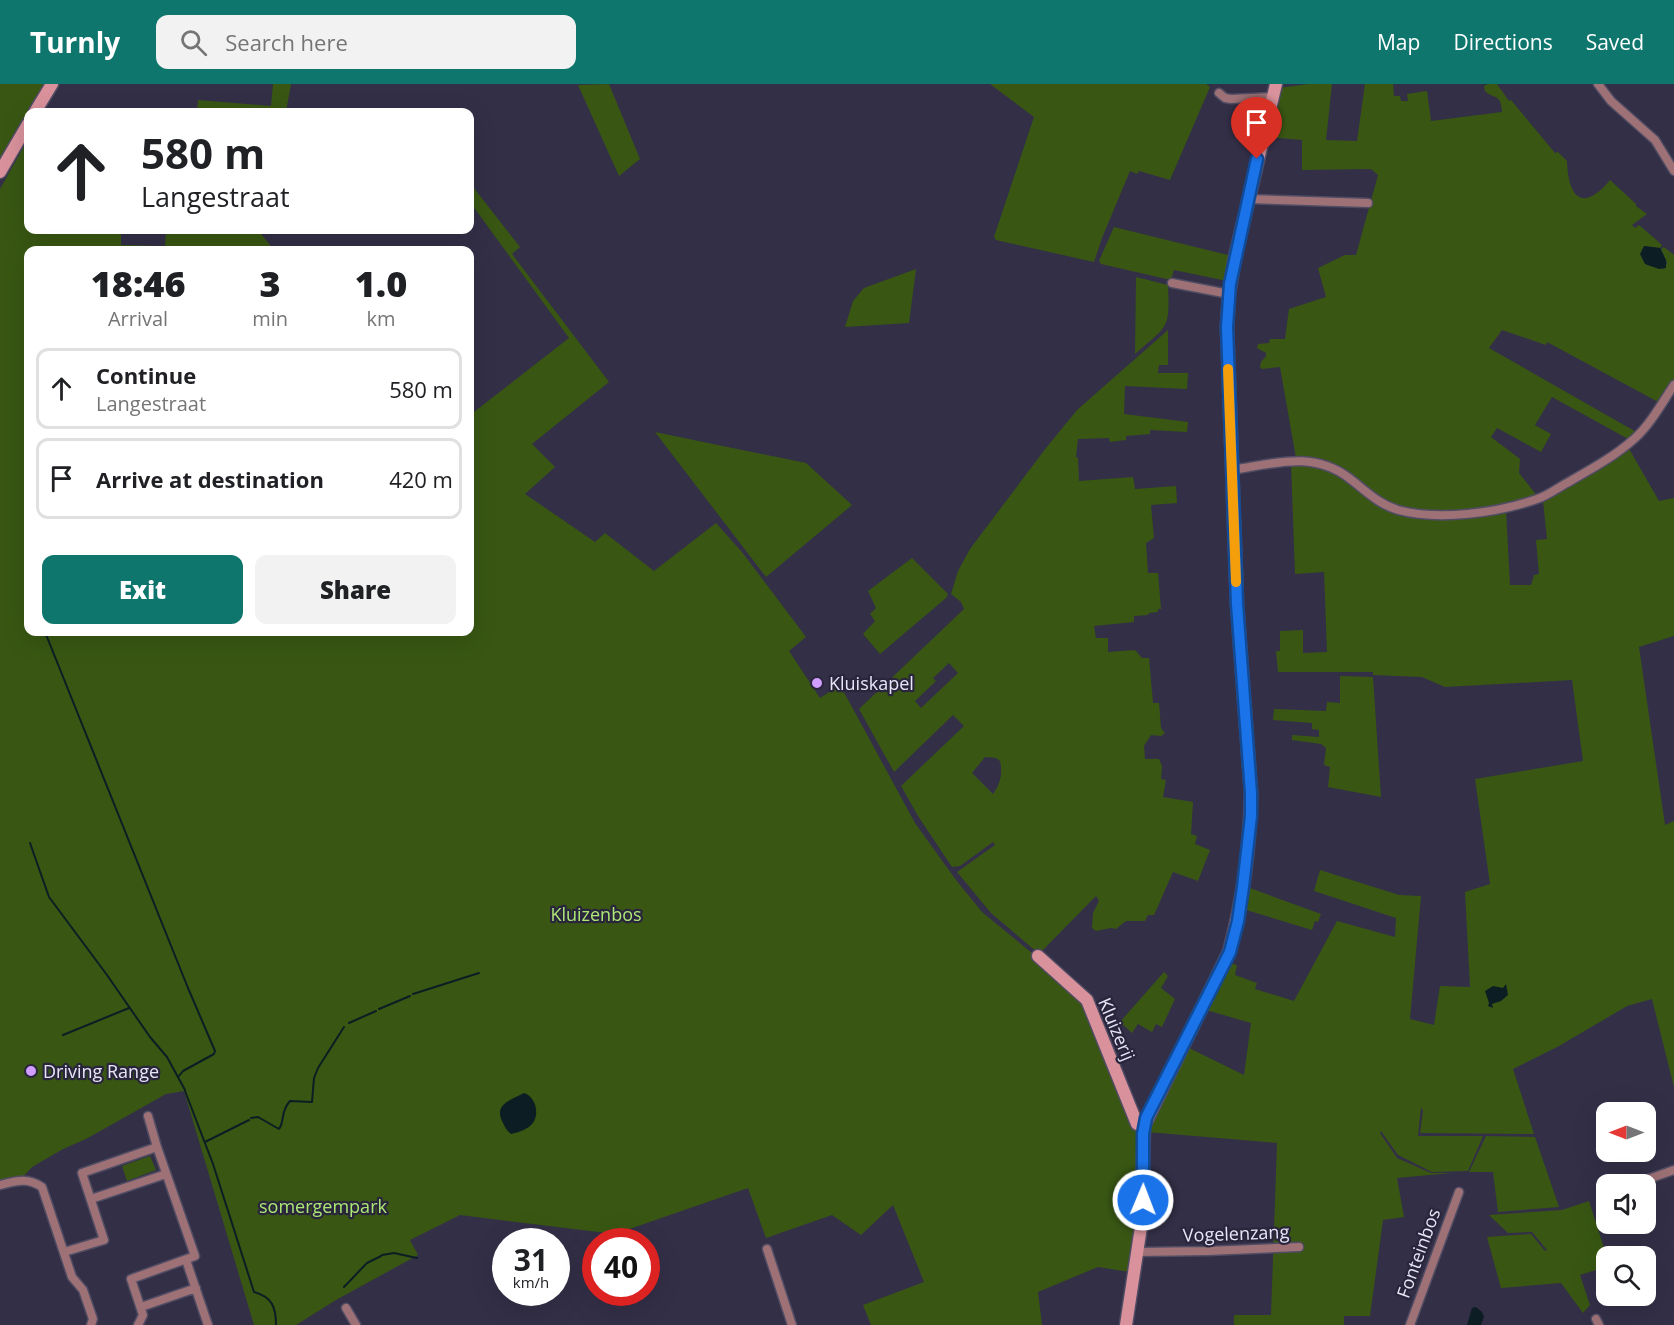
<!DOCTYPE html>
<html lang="en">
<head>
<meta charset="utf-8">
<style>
  :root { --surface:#fff; --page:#f2f2f2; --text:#202124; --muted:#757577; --line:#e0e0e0; --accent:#0f766e }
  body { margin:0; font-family:"Open Sans",sans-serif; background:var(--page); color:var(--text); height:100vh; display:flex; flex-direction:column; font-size:22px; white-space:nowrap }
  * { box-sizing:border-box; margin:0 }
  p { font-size:20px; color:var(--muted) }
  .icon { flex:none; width:33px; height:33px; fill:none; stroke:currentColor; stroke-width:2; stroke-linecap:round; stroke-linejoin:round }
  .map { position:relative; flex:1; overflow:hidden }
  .details { position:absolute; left:24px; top:162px; width:450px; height:390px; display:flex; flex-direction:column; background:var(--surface); border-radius:12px; box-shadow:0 6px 24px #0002 }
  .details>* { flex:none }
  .banner { position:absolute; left:24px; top:24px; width:450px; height:126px; border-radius:12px; box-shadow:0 6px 24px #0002; background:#fff; color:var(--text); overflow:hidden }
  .needle { width:39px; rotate:270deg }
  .controls { position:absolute; left:1596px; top:1018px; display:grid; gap:12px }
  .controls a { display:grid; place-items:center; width:60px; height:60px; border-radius:12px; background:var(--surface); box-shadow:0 6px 24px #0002; font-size:30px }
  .speed { position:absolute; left:492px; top:1144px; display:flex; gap:12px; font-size:30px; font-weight:700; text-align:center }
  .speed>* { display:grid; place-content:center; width:78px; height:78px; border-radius:50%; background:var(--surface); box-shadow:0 6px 24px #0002; line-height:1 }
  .speed small { font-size:15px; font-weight:400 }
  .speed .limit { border:9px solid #d22; background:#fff; color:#111 }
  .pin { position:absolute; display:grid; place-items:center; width:51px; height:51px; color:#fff; margin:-62px -26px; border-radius:50% 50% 50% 0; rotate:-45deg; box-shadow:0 0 6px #0007 }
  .pin .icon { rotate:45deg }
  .me { position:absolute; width:66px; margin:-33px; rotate:1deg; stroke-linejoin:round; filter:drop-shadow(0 0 4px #0008) }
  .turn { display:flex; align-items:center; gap:21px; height:126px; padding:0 18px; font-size:27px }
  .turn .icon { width:78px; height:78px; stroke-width:2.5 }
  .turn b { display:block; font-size:42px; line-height:51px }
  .eta { display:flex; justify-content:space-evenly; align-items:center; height:102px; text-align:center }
  .eta b { font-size:36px; font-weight:800; line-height:42px }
  .action { display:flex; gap:12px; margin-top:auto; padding:12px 18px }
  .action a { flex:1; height:69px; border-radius:12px; background:var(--accent); color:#fff; font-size:24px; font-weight:800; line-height:69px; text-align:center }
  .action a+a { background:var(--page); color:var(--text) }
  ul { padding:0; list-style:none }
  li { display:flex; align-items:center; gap:18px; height:81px; margin:0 12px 9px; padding:0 6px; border:3px solid var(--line); border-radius:12px }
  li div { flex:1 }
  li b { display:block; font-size:22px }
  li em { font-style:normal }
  header { display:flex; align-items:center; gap:36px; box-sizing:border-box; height:84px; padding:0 30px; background:var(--accent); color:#fff }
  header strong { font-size:28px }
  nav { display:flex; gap:33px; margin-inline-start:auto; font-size:21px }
  .search { width:420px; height:54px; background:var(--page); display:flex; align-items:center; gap:15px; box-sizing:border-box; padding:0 21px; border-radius:12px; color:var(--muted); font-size:22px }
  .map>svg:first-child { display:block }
  .green { fill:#395713; fill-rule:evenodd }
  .water { fill:#0c1e23 }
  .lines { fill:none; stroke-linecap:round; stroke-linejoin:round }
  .stream { stroke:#0c1e23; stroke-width:2 }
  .street-casing { stroke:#504c63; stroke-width:11 }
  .secondary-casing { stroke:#504c63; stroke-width:15 }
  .street { stroke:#9d7176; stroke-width:8 }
  .secondary { stroke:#d9929c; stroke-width:12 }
  .route-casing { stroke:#114b97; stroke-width:15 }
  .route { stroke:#1a73e8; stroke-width:10 }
  .slow { stroke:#f59e0b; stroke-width:10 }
  .poi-dot { fill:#d19dfe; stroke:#29253c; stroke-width:2 }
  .labels { text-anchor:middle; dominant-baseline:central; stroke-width:4.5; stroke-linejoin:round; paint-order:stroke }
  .poi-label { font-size:18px; fill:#e8e6f6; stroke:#29253c; text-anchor:start }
  .park-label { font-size:18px; fill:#ade775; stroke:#29253c }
  .street-label { font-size:18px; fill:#e8e6f6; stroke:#29253c }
</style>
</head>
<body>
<header>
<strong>Turnly</strong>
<div class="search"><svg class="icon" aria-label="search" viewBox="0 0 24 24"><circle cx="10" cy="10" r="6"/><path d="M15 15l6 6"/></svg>Search here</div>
<nav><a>Map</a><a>Directions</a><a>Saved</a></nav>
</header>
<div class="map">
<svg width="1674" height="1241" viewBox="0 0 1674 1241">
  <rect width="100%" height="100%" fill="#332f47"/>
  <!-- green -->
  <path class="green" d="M0,0h49l-17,28h-4v6l-28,43z
    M273,0h18l-5,28h-89l1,-12 73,6z
    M609,0l31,75 -21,17 -41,-91z
    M990,0h216l4,3 -40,93 -31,-9 -2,3 -7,-3 -28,67 -8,24 -98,-22 -2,-3 40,-120z
    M1309,0h23l-6,56 31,1 8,-57h28l1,12h6l1,5h7l-1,-7 20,-3 4,30 71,-9c-1,-19 -7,-12 -17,-21l-1,-5 4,-2h9l12,17 2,-1 44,53 3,-1 9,9c1,35 15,53 43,19l26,24v2l11,8 -15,11 3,3 4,-3 23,20 -2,3 -16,-2 3,19 17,4 3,-6 -6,-14 3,-2 10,8v126l-14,22 -113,-61 -1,3 -44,-15 -13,18 149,85 -8,7 -78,-43 -17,28 16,9 -10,18 -44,-24 -6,9 29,22 -1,14 19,24 -67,15h-55l-32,-10 -27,-22 -61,-22 -16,-91 -18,2 -2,-2 1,-5 5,-6v-3l-9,-5 1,-4 11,-1 1,-4h15l4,-30 37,-12 -8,-29 27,-13h11l22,-80 -7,-6 -69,1v-30l-36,-3 13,-49z
    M28,55v91h93v15l44,1 1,-16h92l16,20h-246v382h442v-217l99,-77 -99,-136v-19l50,64 -8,7 97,128 -77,62 23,23 -30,27 70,48 10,-9 49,38 62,-48 26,29 64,85 -17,14 31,47 20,-13 75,138 41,57 26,32 50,41 55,52 51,132 2,45 -10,90 -32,-5 -60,25 4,33h-171l-8,-20 61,-23 -31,-77 -32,30 -29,-20 -66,23 -18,-50 -133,46 -155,-19 -50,25 8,15 -82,45 -40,25h-42l-70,-234 -18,3 -80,45 -23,10 -31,18 -11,12 -21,6v-996z
    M1114,143l118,29 -5,25 -53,-11 -3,10 -70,-16 -2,-3z
    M916,185l-7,54 -64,4 8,-26 11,-13z
    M1136,193l32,8c2,45 0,40 -33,69z
    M1168,246v35h-9l-1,8h30l-1,16 -62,-3 -1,28 64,8 -1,10 -37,-2v4l-24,2v4l-16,2 -1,-4 -31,1 -2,18 2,1 1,23 54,-4 2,12 41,-3 1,17 -26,2 3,33 -8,5 2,30h10l3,36h-3v3l-9,1 -1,2 -14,1v6l-40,4 2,12h12v14l27,-2 7,8h7l4,45h6l2,25 4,5 -4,3 -10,-1 -7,11 1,13h14l3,7 -1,13 5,1 -3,17 30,5 -2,32 6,2 -2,8 15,6 -12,31 -25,-9 -19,43h-6l-3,6h-19l-10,8 -5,-1 -15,3 -4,-3 1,-15 6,-12 -3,-5 -57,58 -48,-41 -34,-41 38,-27 -2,-3 -33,24 -8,1 -34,-51 -17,-30 63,-60 -11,-11 -59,57 -35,-63 105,-100 -3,-7 -10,-8 7,-23 12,-22 76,-101 31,-38zM949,579l9,10 -37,35 -6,-7 21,-20 -3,-3zM985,673l11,1 4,3c3,13 0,23 -7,33l-21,-21z
    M655,348l151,31 46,42 -86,72z
    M1628,363l31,54 15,-3v138l-35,11 26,178 9,-4v266l-22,-88 -25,7 -68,40 -46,23 21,65 -114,-1 3,-22 -2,-4 -3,29h65l-15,35 -36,1 -34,-17 -17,-24 -1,2 17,25 34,15h20l-54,5 7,39 -21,3 -13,96h-26v9h-110v-10h37l6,-172 -130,-11 40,-85 57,28 7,-52 -45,-13 23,-47 8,2 -2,10 22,8 -2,6 39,12 43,-80 58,16 1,-19 -82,-27 6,-21 79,25 22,1 -11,123 24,6 6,-39 30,1 -5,-95 25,-8 -15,-105 108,-18 -11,-81 -127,7 -23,-10 -49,-2v-3h-95l-2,-21h4v-20l23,-1v23l24,-1 -3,-80 -29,2 -4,-111 29,3 27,13 28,23 49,15 82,-8 4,76h21l3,-10 5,-1 -3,-34 11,-1 -4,-38z
    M912,474l36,36 -2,4 -66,56 -17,-20 12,-13 -5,-7 6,-6 -8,-17z
    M1340,592l33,1 8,120 -53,-10 2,-20 -6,-2 2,-17 -5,-4 -29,-4v-5l27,2v-7l-7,-1v-6l-39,-3 1,-11 52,2 1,-9 13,1z
    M1247,803l74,27 -3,8 -3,-1 -3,9 -69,-21z
    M1164,888l4,4 -7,12 14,11 -13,28 -6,-3 -4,8 -14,-8 -6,9 -12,-11z
    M1486,1052l49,1 24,70 -61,5 -5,-40h-24z
    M150,1072l6,14 -29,11 -5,-15z
    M1589,1117l18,56 -1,10 -26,8 10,30 -7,8 -22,-30 -60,5 -14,-51 44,-3 14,17 2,-1 -15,-18 -24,1 -19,-18 73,-5z"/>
  <!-- water -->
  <path class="water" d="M1644,162l16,2 6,12v8l-7,1 -14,-5 -5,-10z
    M1506,900l2,11 -7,6 -9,3 1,4 -5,-2 1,-3 -4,-12 8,-5 10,2z
    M524,1009c11,3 16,20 9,30 -6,7 -14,9 -22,11 -5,-4 -6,-7 -9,-13 -8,-17 9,-21 22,-28z
    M1476,1223l6,5 2,5 -3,8h-14l5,-17z"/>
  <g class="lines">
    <!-- stream -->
    <path class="stream" d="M45,548l143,356 27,63 -1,3 -31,17 -4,5
      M30,759l19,54 58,78 43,62 17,20 18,33
      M413,910l66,-21
      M379,925l31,-13
      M349,939l27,-12
      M63,951l66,-27
      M185,1007l28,73 41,128c18,5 22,15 22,33
      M251,1034l7,-1 21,12c6,-8 1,-17 11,-28l22,1 2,-24 4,-10 26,-41
      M205,1058l44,-22
      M382,1171l12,-2 23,5
      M367,1179l14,-7
      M344,1203l22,-23"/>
    <!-- street casing -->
    <g class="street-casing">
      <path id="street" d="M1598,0l13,17 44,39 19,31
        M1219,9l6,5 6,1 41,-2
        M1248,115l120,4
        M1172,199l57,11
        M1231,386c42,-6 81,-20 118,8 16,12 29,26 49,32 41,11 99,3 139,-11 10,-3 19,-10 28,-15 23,-13 49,-27 69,-45 16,-14 28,-36 40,-54
        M148,1032l9,31
        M0,1101c16,-4 27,-8 42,2l30,90 11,13 10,29 -2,6
        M1631,1101l43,-15
        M91,1115l75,-25
        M767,1165l25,76
        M64,1168l40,-12 -22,-67 75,-26 38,109 -64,23 12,36 -5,10
        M1138,1168l70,-1 91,-4
        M186,1176l22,65
        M141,1223l55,-19
        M346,1224l10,17
        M1596,1235l3,6
        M1410,1241l49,-133"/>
    </g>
    <!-- secondary casing -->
    <g class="secondary-casing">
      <path id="secondary" d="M35,28l17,-28
        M0,88l28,-48
        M1038,872l49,44 50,124 7,2
        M1126,1241l15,-98 3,-101 85,-174c14,-52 21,-106 22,-159l-14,-189 -10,-277 2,-33 6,-37 41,-173"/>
    </g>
    <!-- street -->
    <use href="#street" class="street"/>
    <!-- secondary -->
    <use href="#secondary" class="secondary"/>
  </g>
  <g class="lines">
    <!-- route casing -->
    <g class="route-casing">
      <path id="route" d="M1143,1116v-66l3,-16 84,-166 8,-31 5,-34 8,-71v-23l-14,-189 -10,-277 3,-43 27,-125"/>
    </g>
    <!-- route -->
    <use href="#route" class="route"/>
    <!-- slow -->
    <path class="slow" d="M1228,285l8,213"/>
  </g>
  <!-- markers -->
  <g class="poi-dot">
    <circle cx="817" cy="599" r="6"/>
    <circle cx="31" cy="987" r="6"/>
  </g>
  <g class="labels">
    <!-- poi labels -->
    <g class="poi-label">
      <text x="829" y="599">Kluiskapel</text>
      <text x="43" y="987">Driving Range</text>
    </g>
    <!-- park labels -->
    <g class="park-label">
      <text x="596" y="830">Kluizenbos</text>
      <text x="323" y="1122">somergempark</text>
    </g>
    <!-- street labels -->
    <g class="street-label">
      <text transform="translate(1117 945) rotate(67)">Kluizerij</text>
      <text transform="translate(1236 1149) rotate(-2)">Vogelenzang</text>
      <text transform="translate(1418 1169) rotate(-70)">Fonteinbos</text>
    </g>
  </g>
</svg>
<div class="controls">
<a><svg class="needle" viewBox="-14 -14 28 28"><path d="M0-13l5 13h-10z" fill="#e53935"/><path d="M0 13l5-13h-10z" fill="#757577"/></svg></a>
<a><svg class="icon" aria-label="sound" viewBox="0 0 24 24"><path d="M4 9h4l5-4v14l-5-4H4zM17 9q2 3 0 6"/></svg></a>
<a><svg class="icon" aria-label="search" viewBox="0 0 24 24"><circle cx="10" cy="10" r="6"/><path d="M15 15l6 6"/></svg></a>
</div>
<div class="speed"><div>31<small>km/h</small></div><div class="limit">40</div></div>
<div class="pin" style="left:1257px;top:75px;background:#d93025"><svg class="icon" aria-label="arrive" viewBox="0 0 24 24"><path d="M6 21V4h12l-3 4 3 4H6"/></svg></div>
<svg class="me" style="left:1143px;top:1116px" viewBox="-20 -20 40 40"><circle r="17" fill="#1a73e8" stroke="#fff" stroke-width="3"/><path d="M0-11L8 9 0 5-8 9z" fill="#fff"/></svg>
<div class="banner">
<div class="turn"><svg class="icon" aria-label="ahead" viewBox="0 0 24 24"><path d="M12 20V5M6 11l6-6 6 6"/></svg><div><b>580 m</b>Langestraat</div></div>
</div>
<section class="details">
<div class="eta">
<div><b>18:46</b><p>Arrival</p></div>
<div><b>3</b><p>min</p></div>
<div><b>1.0</b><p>km</p></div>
</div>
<ul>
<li><svg class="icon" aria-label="ahead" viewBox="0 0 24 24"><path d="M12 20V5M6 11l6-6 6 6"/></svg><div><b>Continue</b><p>Langestraat</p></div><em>580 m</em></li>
<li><svg class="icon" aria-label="arrive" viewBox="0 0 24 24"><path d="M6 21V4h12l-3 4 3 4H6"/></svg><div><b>Arrive at destination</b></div><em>420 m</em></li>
</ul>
<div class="action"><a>Exit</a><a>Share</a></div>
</section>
</div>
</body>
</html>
